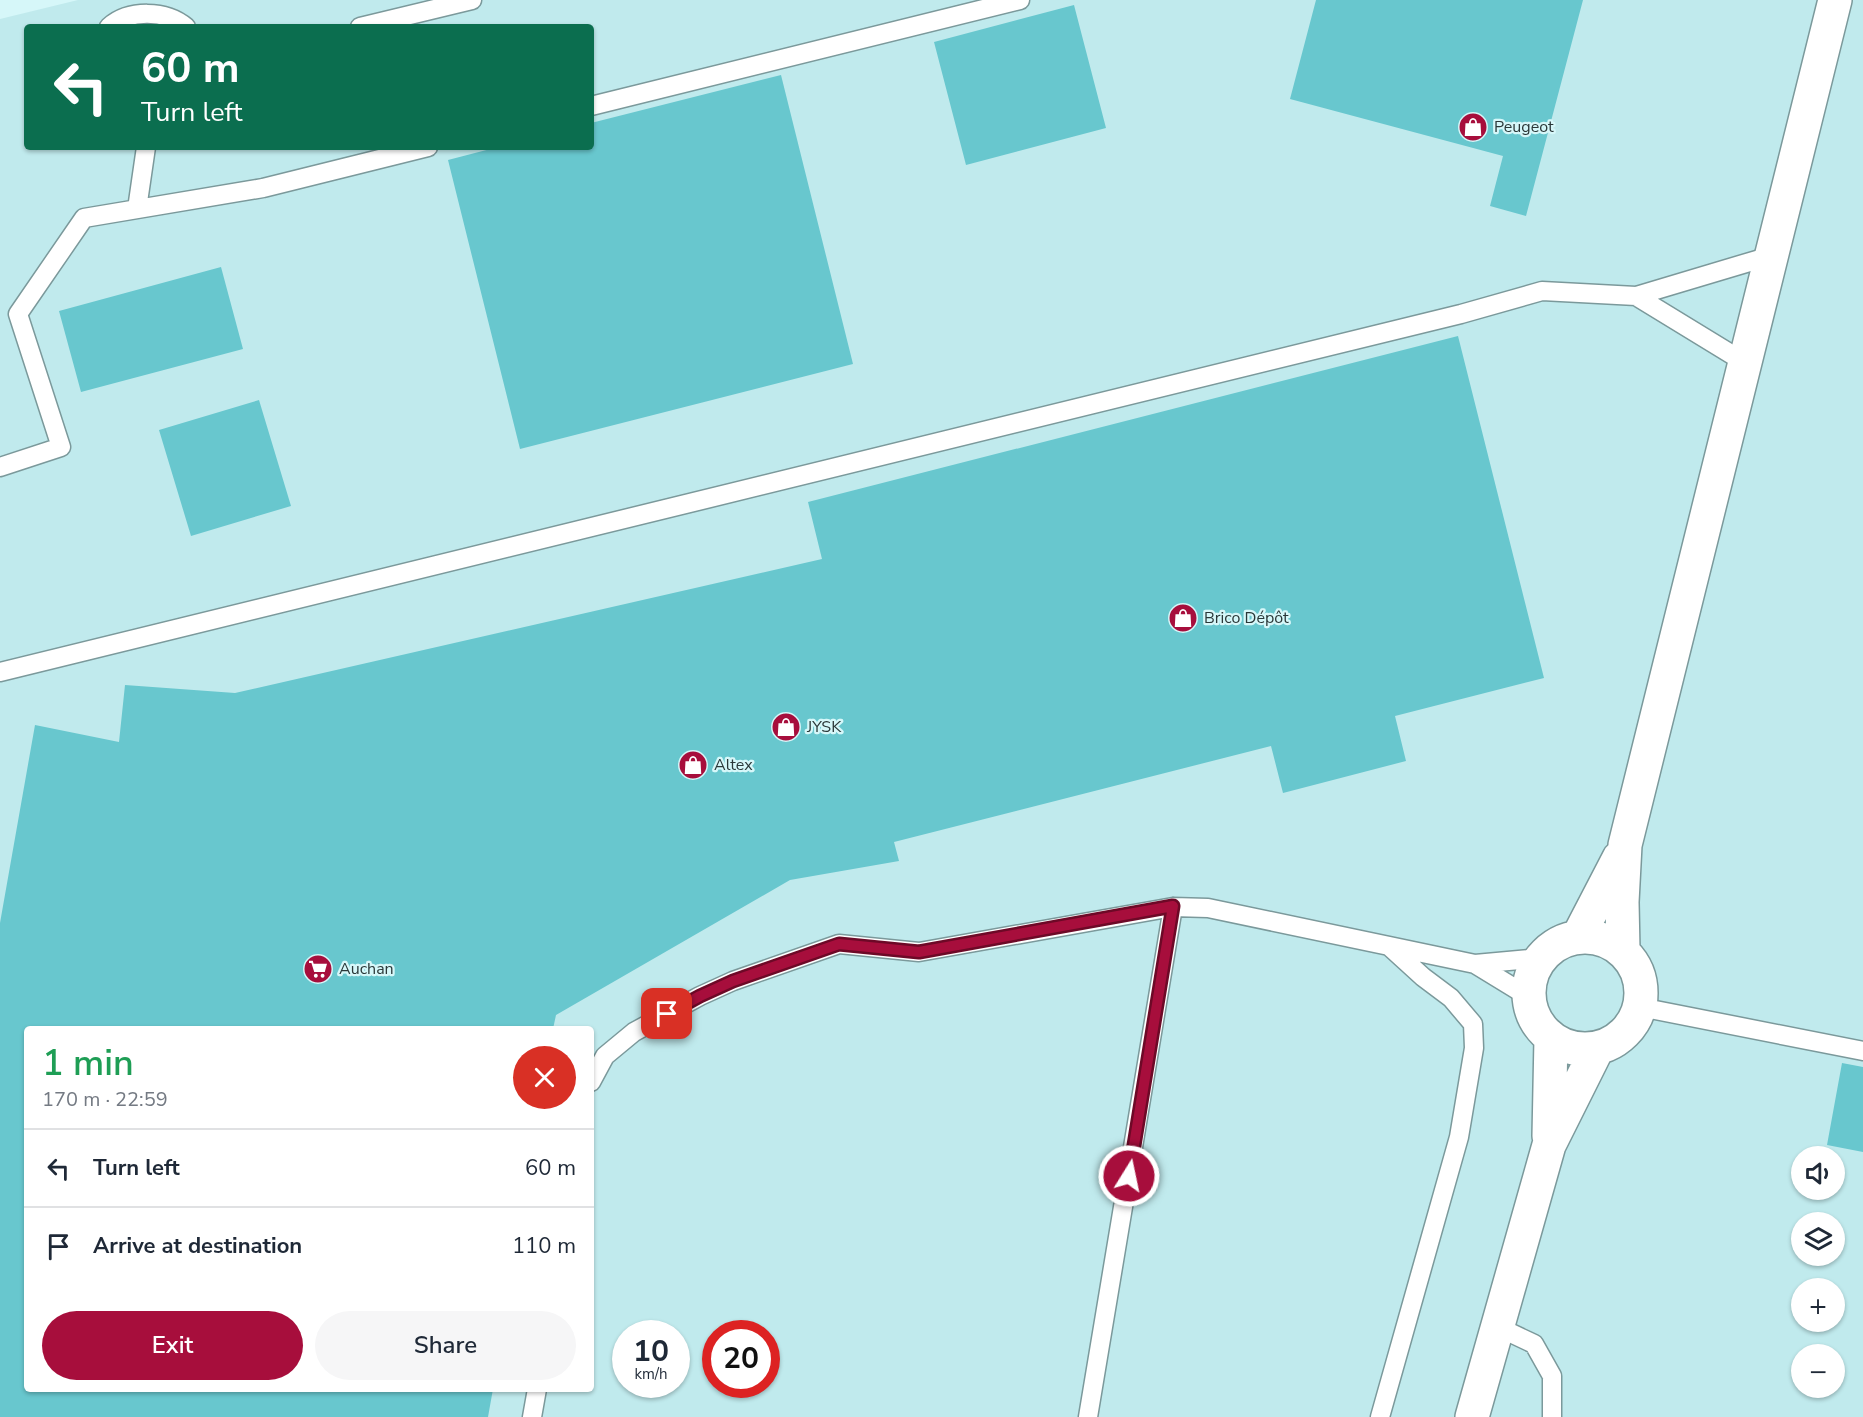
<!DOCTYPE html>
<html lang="en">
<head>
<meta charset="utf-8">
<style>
  :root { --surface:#fff; --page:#f6f6f7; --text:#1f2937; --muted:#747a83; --line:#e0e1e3; --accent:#a70e3c }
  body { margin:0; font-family:"Nunito Sans",sans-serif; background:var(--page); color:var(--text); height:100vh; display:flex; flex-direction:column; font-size:22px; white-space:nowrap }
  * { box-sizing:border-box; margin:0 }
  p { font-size:20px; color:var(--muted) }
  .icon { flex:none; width:33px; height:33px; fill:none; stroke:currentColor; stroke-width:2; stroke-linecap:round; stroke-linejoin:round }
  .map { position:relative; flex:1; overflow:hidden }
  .details { position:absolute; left:24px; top:1026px; width:570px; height:366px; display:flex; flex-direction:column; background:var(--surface); border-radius:6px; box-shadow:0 2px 4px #0004 }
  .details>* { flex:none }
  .guide { position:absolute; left:24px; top:24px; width:570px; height:126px; border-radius:6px; box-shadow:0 2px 4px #0004; background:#0b6e4f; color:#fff; overflow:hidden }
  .buttons { position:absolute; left:1791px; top:1146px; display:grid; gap:12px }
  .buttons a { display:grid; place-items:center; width:54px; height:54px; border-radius:50%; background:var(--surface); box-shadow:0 2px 4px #0004; font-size:30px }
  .speed { position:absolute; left:612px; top:1320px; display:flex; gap:12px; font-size:30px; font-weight:700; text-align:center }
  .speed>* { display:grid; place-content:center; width:78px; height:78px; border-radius:50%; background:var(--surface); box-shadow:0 2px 4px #0004; line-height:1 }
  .speed small { font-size:15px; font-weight:400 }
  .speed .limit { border:9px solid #d22; background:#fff; color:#111 }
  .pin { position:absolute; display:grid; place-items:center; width:51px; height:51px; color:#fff; margin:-26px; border-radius:12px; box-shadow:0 3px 9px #0006 }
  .me { position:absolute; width:66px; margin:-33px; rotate:10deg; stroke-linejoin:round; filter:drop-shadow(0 0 4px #0008) }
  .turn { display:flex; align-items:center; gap:21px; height:126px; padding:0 18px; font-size:27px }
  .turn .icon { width:78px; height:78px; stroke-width:2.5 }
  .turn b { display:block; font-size:42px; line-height:51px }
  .round { display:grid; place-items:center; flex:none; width:63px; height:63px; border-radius:32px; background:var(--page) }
  .head { display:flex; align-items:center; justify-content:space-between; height:102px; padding:0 18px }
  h1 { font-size:36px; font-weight:600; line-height:45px; color:#1e9e55 }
  .primary-button { display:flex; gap:12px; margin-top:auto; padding:12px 18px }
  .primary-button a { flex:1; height:69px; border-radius:36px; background:var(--accent); color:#fff; font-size:24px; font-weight:600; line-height:69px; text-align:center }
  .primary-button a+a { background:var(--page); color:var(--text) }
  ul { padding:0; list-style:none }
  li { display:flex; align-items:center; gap:18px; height:78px; padding:0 18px; border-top:2px solid var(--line) }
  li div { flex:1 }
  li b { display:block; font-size:22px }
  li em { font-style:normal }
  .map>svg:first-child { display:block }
  .built { fill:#c0eaed; fill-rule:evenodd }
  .building { fill:#68c7ce }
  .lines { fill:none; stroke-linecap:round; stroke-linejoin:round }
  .service-casing { stroke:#7b999b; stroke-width:21 }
  .primary-casing { stroke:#7b999b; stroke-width:36 }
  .service { stroke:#fff; stroke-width:18 }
  .primary { stroke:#fff; stroke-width:33 }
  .route-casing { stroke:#6d0927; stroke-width:15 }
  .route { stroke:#a70e3c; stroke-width:10 }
  .labels { text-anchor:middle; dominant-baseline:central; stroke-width:4.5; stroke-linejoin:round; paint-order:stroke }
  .poi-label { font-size:16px; fill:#2a3738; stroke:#d6f7f9; text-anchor:start }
</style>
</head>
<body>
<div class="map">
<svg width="1863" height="1417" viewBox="0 0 1863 1417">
  <rect width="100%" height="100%" fill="#d6f7f9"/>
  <!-- built -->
  <path class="built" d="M78,0h1785v1417h-1863v-1398zM27,27h564v120h-564zM27,1029h564v360h-564zM1802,1156h32v34h-32zM1802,1222h32v34h-32zM1802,1288h32v34h-32zM626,1334h50v50h-50zM716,1334h50v50h-50zM1802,1354h32v34h-32z"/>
  <!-- building -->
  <path class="building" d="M1316,0h267l-57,216 -36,-10 13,-50 -213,-57z
    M1074,5l32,123 -140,37 -32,-123z
    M781,75l72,289 -333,85 -72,-289 50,-13h93v-24z
    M221,267l22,82 -162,43 -22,-81z
    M1458,336l86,342 -149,38 11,45 -123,32 -12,-47 -377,96 5,19 -109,19 -234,135 -3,14h-526v360h466l-5,28h-488v-494l35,-198 84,17 6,-57 110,8 587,-134 -14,-57z
    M259,400l32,106 -100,30 -32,-106z
    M1842,1063l21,4v85l-36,-7z"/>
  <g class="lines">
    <!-- service casing -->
    <g class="service-casing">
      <path id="service" d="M109,27c20,-18 57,-17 77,0
        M360,27l112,-27
        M591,106l429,-106
        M137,209l9,-62
        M1636,296l108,66
        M0,467l61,-20 -43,-133 66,-96 179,-30 165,-41
        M0,672l1461,-358 81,-23 94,5 134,-40
        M1475,964l54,33
        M1640,1007l223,44
        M591,1082l14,-26 29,-24 66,-36 33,-15 106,-37 80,8 254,-45 35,1 267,56 66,-6
        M1496,1326l38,18 18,32v41
        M532,1417l5,-28
        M1088,1417l85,-510
        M1380,1417l79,-280 15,-89 -1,-24 -22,-26 -28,-21 -34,-31"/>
    </g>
    <!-- primary casing -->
    <g class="primary-casing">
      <path id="primary" d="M1529 993a56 56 0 1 1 112 0a56 56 0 1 1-112 0Z
        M1578,937l41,-79
        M1623,950l-1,-48 3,-57 210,-845
        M1549,1136l2,-98
        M1472,1417l77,-272 48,-96"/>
    </g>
    <!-- service -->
    <use href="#service" class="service"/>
    <!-- primary -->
    <use href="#primary" class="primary"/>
  </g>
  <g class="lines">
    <!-- route casing -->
    <g class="route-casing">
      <path id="route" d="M667,1014l33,-18 33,-15 106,-37 80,8 254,-46 -44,270"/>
    </g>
    <!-- route -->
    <use href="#route" class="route"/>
  </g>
  <!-- icons -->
  <defs>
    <g id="shop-disc" transform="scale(1.5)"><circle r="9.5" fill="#a70e3c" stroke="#d6f7f9"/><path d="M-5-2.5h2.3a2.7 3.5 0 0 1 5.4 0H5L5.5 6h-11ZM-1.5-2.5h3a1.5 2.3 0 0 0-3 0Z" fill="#fff"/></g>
    <g id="supermarket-disc" transform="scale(1.5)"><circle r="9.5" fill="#a70e3c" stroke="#d6f7f9"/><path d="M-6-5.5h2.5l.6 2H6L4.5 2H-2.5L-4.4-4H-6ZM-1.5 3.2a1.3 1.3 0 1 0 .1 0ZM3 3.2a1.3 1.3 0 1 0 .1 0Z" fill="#fff"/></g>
  </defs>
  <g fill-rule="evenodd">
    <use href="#shop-disc" x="1473" y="127"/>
    <use href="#shop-disc" x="1183" y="618"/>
    <use href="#shop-disc" x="786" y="727"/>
    <use href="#shop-disc" x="693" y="765"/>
    <use href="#supermarket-disc" x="318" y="969"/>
  </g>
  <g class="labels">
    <!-- poi labels -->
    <g class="poi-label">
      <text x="1494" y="127">Peugeot</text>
      <text x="1204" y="618">Brico Dépôt</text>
      <text x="807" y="727">JYSK</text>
      <text x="714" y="765">Altex</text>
      <text x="339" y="969">Auchan</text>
    </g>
  </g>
</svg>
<div class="buttons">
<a><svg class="icon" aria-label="sound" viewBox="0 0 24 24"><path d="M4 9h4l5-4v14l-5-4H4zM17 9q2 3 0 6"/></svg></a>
<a><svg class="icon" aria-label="layers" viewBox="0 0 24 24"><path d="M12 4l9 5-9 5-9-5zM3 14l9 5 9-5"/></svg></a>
<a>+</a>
<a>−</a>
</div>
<div class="speed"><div>10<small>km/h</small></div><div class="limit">20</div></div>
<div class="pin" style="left:667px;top:1014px;background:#d93025"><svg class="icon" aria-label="arrive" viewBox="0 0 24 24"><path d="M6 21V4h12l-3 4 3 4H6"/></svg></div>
<svg class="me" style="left:1129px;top:1176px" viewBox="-20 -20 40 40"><circle r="17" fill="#a70e3c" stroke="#fff" stroke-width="3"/><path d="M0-11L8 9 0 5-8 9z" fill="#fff"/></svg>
<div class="guide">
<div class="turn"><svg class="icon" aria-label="left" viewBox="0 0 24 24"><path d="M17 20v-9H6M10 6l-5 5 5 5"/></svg><div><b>60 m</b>Turn left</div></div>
</div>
<section class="details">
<div class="head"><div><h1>1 min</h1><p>170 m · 22:59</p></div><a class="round" style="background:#d93025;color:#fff"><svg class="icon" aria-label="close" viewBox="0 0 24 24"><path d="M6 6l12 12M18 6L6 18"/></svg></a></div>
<ul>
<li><svg class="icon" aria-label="left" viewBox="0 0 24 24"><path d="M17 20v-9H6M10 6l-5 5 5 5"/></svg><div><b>Turn left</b></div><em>60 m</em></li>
<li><svg class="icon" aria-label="arrive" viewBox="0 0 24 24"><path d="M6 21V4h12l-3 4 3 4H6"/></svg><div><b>Arrive at destination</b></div><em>110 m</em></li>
</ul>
<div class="primary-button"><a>Exit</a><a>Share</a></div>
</section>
</div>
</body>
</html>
